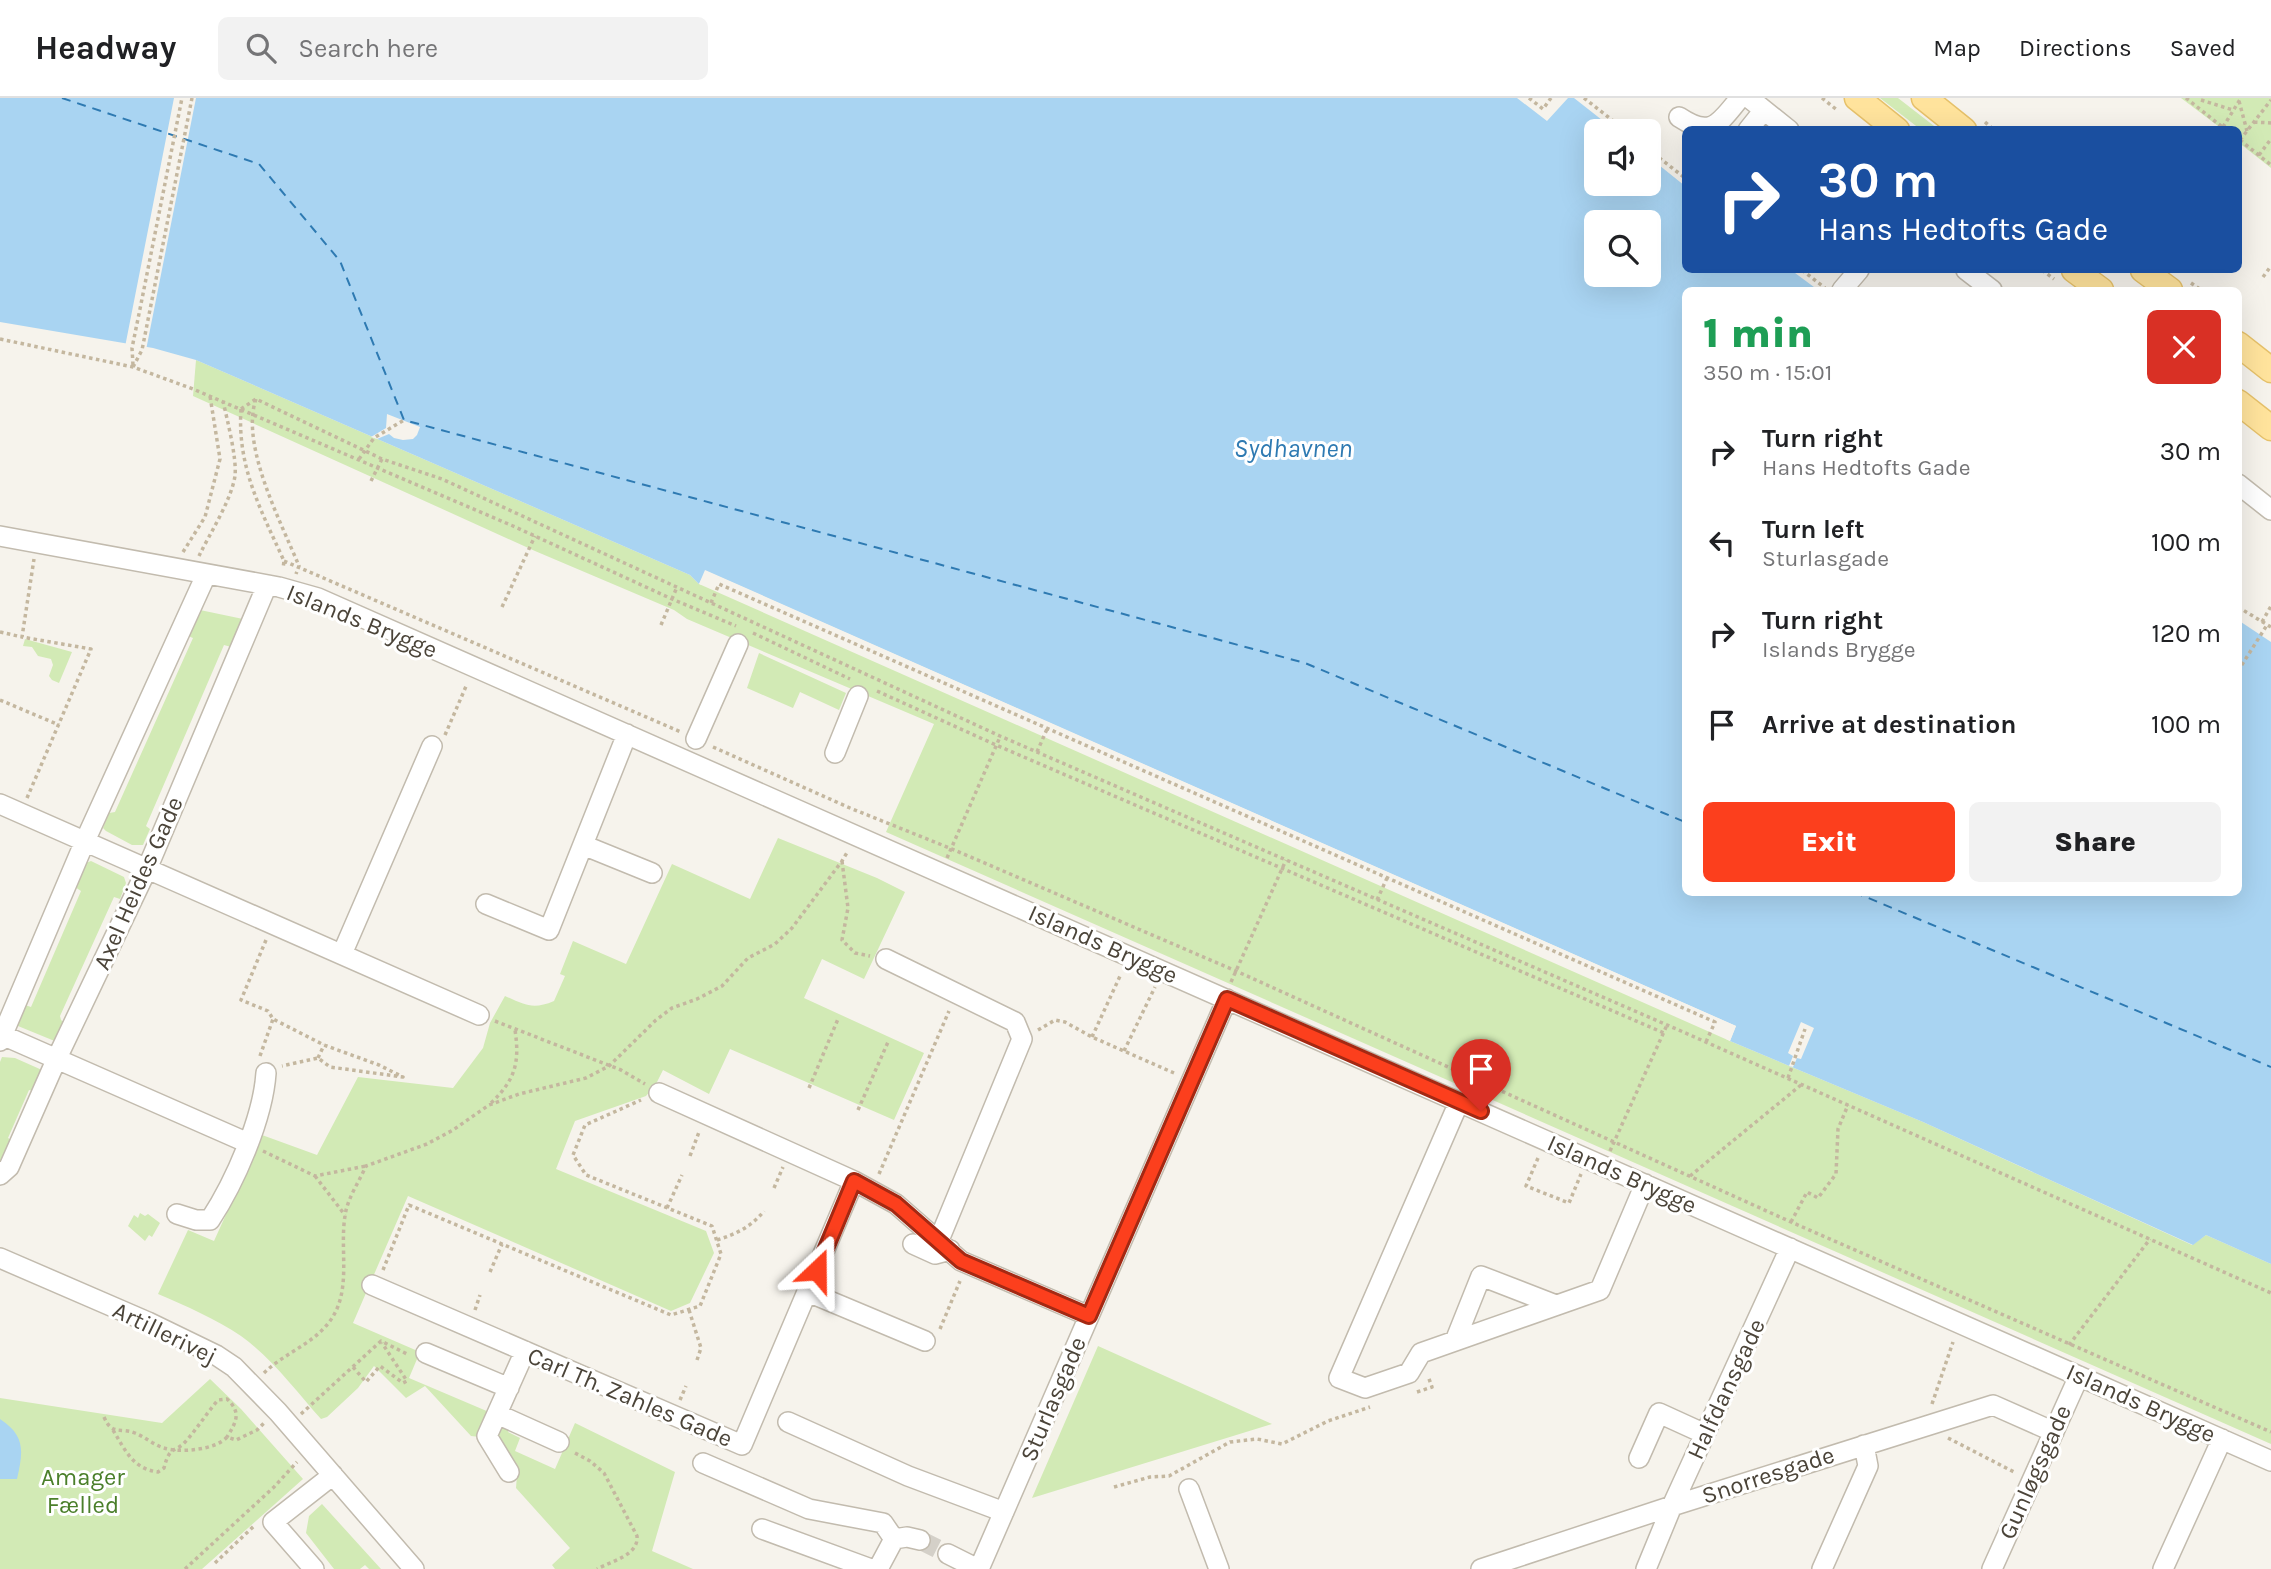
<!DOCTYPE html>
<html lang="en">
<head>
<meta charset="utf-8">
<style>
  :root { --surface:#fff; --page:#f2f2f2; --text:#202124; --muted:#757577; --line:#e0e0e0; --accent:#fc3f1d }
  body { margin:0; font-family:Karla,sans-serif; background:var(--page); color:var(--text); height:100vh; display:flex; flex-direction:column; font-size:26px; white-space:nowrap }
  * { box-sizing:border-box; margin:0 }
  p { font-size:23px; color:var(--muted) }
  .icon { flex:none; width:38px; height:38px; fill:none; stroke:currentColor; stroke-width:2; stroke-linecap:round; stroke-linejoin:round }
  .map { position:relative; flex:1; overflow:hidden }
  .drawer { position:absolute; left:1682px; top:189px; width:560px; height:609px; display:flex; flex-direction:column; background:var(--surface); border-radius:10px; box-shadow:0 7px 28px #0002 }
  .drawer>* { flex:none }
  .top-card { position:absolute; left:1682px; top:28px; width:560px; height:147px; border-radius:10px; box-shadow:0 7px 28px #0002; background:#1a4fa0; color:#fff; overflow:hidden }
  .buttons { position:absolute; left:1584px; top:21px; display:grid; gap:14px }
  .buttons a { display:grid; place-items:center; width:77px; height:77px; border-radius:10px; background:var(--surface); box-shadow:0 7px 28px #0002; font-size:35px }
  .pin { position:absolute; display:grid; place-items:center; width:60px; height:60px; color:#fff; margin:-72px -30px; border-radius:50% 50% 50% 0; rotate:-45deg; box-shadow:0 0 7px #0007 }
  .pin .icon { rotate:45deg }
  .me { position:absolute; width:77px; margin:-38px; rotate:23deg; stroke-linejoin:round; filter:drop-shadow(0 0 5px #0008) }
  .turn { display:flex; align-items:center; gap:24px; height:147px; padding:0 21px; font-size:32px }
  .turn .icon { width:91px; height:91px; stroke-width:2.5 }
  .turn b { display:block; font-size:49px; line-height:60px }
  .round { display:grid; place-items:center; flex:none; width:74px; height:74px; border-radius:10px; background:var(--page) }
  .overview { display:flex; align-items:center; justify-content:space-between; height:119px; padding:0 21px }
  h1 { font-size:42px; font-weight:800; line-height:52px; color:#1e9e55 }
  .cta { display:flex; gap:14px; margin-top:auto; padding:14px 21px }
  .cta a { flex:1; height:80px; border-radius:10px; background:var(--accent); color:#fff; font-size:28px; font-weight:800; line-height:80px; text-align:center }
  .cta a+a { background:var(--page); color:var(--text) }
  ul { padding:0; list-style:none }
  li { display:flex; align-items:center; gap:21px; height:91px; padding:0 21px }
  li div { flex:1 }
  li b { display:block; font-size:26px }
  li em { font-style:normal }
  header { display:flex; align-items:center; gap:42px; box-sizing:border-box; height:98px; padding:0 35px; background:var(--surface); border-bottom:2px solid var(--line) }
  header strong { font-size:33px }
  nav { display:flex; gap:38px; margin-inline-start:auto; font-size:24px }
  .search { width:490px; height:63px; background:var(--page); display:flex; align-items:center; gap:18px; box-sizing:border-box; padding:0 24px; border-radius:10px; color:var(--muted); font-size:26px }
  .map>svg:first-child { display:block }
  .green { fill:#d2eab5 }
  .water { fill:#a9d4f2; fill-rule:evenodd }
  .pier { fill:#f6f3ec }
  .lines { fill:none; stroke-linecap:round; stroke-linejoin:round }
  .ferry { stroke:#2e7ab2; stroke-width:2; stroke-dasharray:9 7; stroke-linecap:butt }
  .minor-tunnel { stroke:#d4d0c8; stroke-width:19; stroke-dasharray:19 10; stroke-linecap:butt }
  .minor-casing { stroke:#c2bbae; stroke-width:22 }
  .major-casing { stroke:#e6c16a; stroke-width:27 }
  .path { stroke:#c4b79f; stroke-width:3.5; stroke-dasharray:3.5 3.5; stroke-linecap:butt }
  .minor { stroke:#fff; stroke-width:19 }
  .major { stroke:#ffe39c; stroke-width:24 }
  .route-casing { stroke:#a42913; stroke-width:18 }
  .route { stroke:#fc3f1d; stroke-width:12 }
  .labels { text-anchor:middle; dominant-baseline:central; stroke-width:6; stroke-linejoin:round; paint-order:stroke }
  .street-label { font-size:24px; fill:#4b4439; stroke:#fff }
  .park-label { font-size:24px; fill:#4a7f2a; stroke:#fff }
  .water-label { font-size:26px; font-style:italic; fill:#2e7ab2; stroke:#fff }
</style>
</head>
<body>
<header>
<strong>Headway</strong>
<div class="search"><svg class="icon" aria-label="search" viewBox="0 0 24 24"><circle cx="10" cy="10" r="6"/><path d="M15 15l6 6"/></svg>Search here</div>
<nav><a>Map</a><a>Directions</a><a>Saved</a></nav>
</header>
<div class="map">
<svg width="2271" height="1471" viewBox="0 0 2271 1471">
  <rect width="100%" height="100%" fill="#f6f3ec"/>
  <!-- green -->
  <path class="green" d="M1880,0h18l40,31h-18z
    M2181,0h90v70l-33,-26v-12l-16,-1z
    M196,262l494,215 9,9 1031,457 193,81 269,123 14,-10 65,29v180l-1385,-612 48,-108 -247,-105 -13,-9 -139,-59 -342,-155z
    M200,512l43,9 -12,28 -7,-2 -78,181 4,3 -7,16h-11l-26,-14 -3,-3 6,-15 6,-1 78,-174 -5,-2z
    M25,541l47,13 -13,31 -7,-3 -3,-4 4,-11 -2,-6 -13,-3 -6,-9 -9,-1z
    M759,555l87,40 -7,17 -39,-18 -7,16 -46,-20z
    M778,740l99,40 28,14 -41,87 -42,-20 -18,39 120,55 -30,67 -164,-71 -21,45 -46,-24 -7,14 -10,12 -71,25 -19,48 150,62 8,22 -24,50 -19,8 -263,-115 -55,127 67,29 -11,26 80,34 -9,25 -9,-1 -46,-50 -19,12 -32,-32 -16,22 -31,29 -6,2c-25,-28 -49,-61 -80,-83 -25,-17 -55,-30 -83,-42l30,-64 26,11 48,-106 55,20 41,-78 95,11 30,-40 7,-25 15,-27c20,9 28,14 49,5l11,-25 -5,-2 13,-33 53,23 46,-100 78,35z
    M91,763l33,16 2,6 -6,16 -6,-2 -54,119 1,4 4,3 -8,19 -39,-16v-3l7,-18 6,2 50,-116 -6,-4 11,-24z
    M2,959l13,1 27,12 -8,21 -5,-1 -21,48 5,3 -13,22v-101z
    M140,1115l5,3 3,-2 12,9 -8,14 -3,-2 -4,6 -17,-15 6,-11 4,3z
    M1098,1248l174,78 -240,74z
    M210,1281l31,30 62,70 -101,90h-202v-171l162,25z
    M575,1325l100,49 -23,79 41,18h-138l-3,-4 18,-17 -54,-60 1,-13 -21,-39 4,-12 9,4 -1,4 12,6 -5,13 40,18z
    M322,1406l59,65h-12l-4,-4 -5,4h-26l-28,-36 3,-17z"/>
  <!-- water -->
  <path class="water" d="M0,0h1517l30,23 21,-23h6l42,33h-20v53h52l1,-27 36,29v84h106l27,20h-133v602h553v-272l33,22v622l-65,-29 -13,10 -270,-123 -193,-81 6,-15 -1030,-455 -7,13 -9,-9 -494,-215 -43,-12 -153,-26zM1596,124h52v53h-52z
    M0,1321c26,17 23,33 17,60h-17z"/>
  <!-- pier -->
  <path class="pier" d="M174,0h22l-50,252 -21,-3z
    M387,316l33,13 -3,8 -4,4 -10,1 -9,-2 -5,-4 -12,5 -6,-2 15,-9z
    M705,472l1031,456 -6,15 -4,-2 6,-11 -1025,-453 -5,10 -3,-1z
    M1801,924l13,6 -13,31 -4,-1 -4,9 -4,-1 4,-10 -5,-3z"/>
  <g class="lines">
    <!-- ferry -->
    <path class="ferry" d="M62,0l197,66 81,97 64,159 901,243 380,159
      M1854,794l417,175"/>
    <!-- minor-tunnel -->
    <path class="minor-tunnel" d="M920,1442l28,14"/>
    <!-- minor casing -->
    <g class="minor-casing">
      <path id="minor" d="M1749,0l40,32
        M1679,19c33,22 40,6 61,-19
        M1748,32l16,-20
        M1966,172l26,20
        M1842,192l17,-20
        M2238,386l33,26
        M0,438l279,51 39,11 1953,863
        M696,641l42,-95
        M835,655l23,-57
        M0,706l479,211
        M583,747l69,28
        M486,806l63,26 78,-196
        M342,856l90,-208
        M886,861l129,63 7,17 -83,201
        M0,936l248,109
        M0,943l85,-200 121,-266
        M659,995l195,88 42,23 65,57 128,55
        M1459,1004l-120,276 26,10 44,-15 12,-20 179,-63 45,-106
        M0,1077l9,-8 48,-109 90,-189 120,-284
        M177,1116l19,6h14c25,-38 53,-102 56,-147
        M913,1146l22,10 15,-4
        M0,1160l148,64 68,33 18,12 44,45 136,157
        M372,1187l370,160 112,-264
        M808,1194l117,49
        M1455,1243l26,-65 75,29
        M426,1255l83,35
        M497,1316l62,28
        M788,1324l120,54 96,36
        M1639,1360l20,-45 46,21
        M703,1365l106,46 74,14 11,16
        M509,1374l-22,-36 38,-85
        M1189,1391l30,80
        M762,1431l109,40
        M948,1456l30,15
        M314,1471l-41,-47 60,-47
        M878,1471l16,-30 13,-2 13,3
        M979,1471l248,-570
        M1481,1471l191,-63 321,-101 61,27
        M1646,1471l26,-63 118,-258
        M1822,1471l46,-103 -4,-21
        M1992,1471l87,-193
        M2163,1471l59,-130"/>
    </g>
    <!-- major casing -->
    <g class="major-casing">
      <path id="major" d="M1857,0l40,32
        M1924,0l40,32
        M2074,172l27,20
        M2143,172l27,20
        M2238,246l33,26
        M2238,304l33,26"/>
    </g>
    <!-- path -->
    <path class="path" d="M1529,0l14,11 8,-11
      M1584,0l42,33
      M1822,0l15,12
      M2186,0l40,32
      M2201,2l32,10
      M2239,3l8,30
      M1985,24l9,8
      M2254,24l17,1
      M2223,29l18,-29
      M2240,42l31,-40
      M2240,42l31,25
      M1648,51l37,29
      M2259,57l12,-16
      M1802,172l23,18
      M2042,172l12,9
      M2263,179l8,-11
      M2191,185l10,7
      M0,241l133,28 60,22 320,137 159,73 64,27
      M133,267l-1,-17 8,-39 42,-211
      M133,269l9,-17 50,-252
      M256,301c-16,46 25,123 43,167l-3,8
      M241,311l15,-10 126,60 60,20 558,257 681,295 590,262
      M241,311c-4,58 20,101 43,152l-1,8
      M359,361l15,-21 30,-18
      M371,383l11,-22
      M183,454l22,-35 15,-58 -10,-63
      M199,458c11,-23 32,-55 36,-80 2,-18 -8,-57 -12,-75
      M284,463l397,171
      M711,505l8,-19 996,438 -9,20
      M502,509l33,-71
      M2238,509l33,20
      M2262,524l9,-16
      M661,527l16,-38
      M0,534l22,5
      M753,535l97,46
      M2238,573l29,-46
      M877,593l119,54 668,288
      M0,602l59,25
      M445,637l22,-51
      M713,649l137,61 102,41 284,122 555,251 480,210
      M1037,654l10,-23
      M27,700l64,-149 -69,-12 12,-78
      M947,760l53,-121
      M842,763l6,47 -6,32 13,13 15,3
      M1377,802l10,-22
      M266,842l-25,60 27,11 5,8 51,26 55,20 24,12 -73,-10 -12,-9 -36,8
      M1231,884l55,-122
      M495,923l126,49 24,14
      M1038,932l17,-10 10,2 27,15 82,36
      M1092,939l29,-63
      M1124,953l31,-64
      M260,958l13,-37
      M318,960l6,-13
      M1788,980l17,-49
      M809,990l29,-69
      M491,1005c24,-23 29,-40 24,-73
      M858,1012l30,-68
      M263,1053l52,25 51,-10
      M1610,1053l57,-126
      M690,1058l9,-24
      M1538,1060l-12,28 43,17 12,-29
      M879,1076l70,-163
      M315,1078l30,39
      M1690,1078l111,-91
      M774,1090l9,-21
      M667,1110l15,-33
      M1791,1124l16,-30 11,6 18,-24 2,-45 10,-24
      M717,1142c19,-6 34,-13 47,-29
      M383,1172l26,-65 262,110 29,-9 21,-52 -9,-28 -126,-51 -13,-20 12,-30 56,-25
      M490,1174l12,-28
      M475,1212l5,-15
      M689,1212l12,38 -5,15
      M940,1231l20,-48
      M2069,1247l81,-106
      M353,1269l13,15 14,-16 23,17 4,-2 -25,-38
      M264,1275c18,-18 44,-27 61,-46 29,-31 14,-74 20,-111 2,-17 14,-34 21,-50l61,-22 26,-14 36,-25 30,-11 67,-16 23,-12 47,-46 16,-12 25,-9 25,-13 26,-28 27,-14 17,-16 50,-67 6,-10
      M1417,1294l15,-5 -4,-11
      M680,1302l6,-14
      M1932,1306l21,-62
      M301,1316l80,-73 28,14
      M104,1319c8,19 16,10 31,16 10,4 19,12 29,15 16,5 52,2 63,-11l9,3 21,-10 7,-7
      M113,1332c12,20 20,39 45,42l6,-4c6,-24 11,-14 23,-28 11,-13 20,-27 31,-40l9,-1c15,14 9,23 0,38
      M1948,1340l68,35
      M575,1355l15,8 14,12 33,63c2,19 -25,25 -40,33
      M1114,1389l36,-10 19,-1 61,-34 27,-3 25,5 46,-23 42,-14
      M215,1465l39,-37
      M185,1471l89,-82 23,-25"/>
    <!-- minor -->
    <use href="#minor" class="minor"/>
    <!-- major -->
    <use href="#major" class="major"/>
  </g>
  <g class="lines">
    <!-- route casing -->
    <g class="route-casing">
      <path id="route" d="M817,1172l37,-89 42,23 65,57 128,55 138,-317 254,112"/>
    </g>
    <!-- route -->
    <use href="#route" class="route"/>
  </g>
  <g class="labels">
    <!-- street labels -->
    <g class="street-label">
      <text transform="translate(362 523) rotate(22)">Islands Brygge</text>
      <text transform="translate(138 785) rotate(-66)">Axel Heides Gade</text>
      <text transform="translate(1103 846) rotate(24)">Islands Brygge</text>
      <text transform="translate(1622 1076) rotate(24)">Islands Brygge</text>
      <text transform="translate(165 1235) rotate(26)">Artillerivej</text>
      <text transform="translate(1726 1291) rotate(-65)">Halfdansgade</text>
      <text transform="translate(630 1299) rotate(23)">Carl Th. Zahles Gade</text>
      <text transform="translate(1053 1301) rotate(-67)">Sturlasgade</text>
      <text transform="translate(2141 1305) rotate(24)">Islands Brygge</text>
      <text transform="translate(2035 1374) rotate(-66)">Gunløgsgade</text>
      <text transform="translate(1768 1377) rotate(-18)">Snorresgade</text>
    </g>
    <!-- park labels -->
    <g class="park-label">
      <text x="83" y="1379">Amager<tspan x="83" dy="28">Fælled</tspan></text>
    </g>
    <!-- water labels -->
    <g class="water-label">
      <text x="1293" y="350">Sydhavnen</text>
    </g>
  </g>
</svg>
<div class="buttons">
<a><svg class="icon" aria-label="sound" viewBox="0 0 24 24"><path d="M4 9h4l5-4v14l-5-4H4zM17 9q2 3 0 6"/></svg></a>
<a><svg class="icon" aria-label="search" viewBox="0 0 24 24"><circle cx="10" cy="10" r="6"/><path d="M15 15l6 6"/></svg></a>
</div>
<div class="pin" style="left:1481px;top:1013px;background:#d93025"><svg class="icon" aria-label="arrive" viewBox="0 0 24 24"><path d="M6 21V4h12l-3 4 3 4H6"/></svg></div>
<svg class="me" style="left:817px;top:1172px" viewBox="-20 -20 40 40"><path d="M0-17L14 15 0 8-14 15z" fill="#fc3f1d" stroke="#fff" stroke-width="4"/></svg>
<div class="top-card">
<div class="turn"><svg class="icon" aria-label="right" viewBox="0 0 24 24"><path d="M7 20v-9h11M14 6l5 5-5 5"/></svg><div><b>30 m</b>Hans Hedtofts Gade</div></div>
</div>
<section class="drawer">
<div class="overview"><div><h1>1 min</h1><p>350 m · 15:01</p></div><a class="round" style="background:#d93025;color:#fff"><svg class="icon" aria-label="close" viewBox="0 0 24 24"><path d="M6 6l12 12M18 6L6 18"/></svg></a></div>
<ul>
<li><svg class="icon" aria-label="right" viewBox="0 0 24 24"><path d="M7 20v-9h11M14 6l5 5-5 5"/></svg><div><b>Turn right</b><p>Hans Hedtofts Gade</p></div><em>30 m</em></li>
<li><svg class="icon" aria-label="left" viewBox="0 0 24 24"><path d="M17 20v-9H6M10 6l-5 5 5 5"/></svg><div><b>Turn left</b><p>Sturlasgade</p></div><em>100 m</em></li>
<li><svg class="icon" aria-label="right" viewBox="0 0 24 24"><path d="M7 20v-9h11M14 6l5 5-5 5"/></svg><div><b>Turn right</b><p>Islands Brygge</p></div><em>120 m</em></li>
<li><svg class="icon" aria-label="arrive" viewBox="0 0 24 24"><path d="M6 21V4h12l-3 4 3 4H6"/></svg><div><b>Arrive at destination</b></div><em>100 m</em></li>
</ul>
<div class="cta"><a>Exit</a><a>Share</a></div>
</section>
</div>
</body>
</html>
